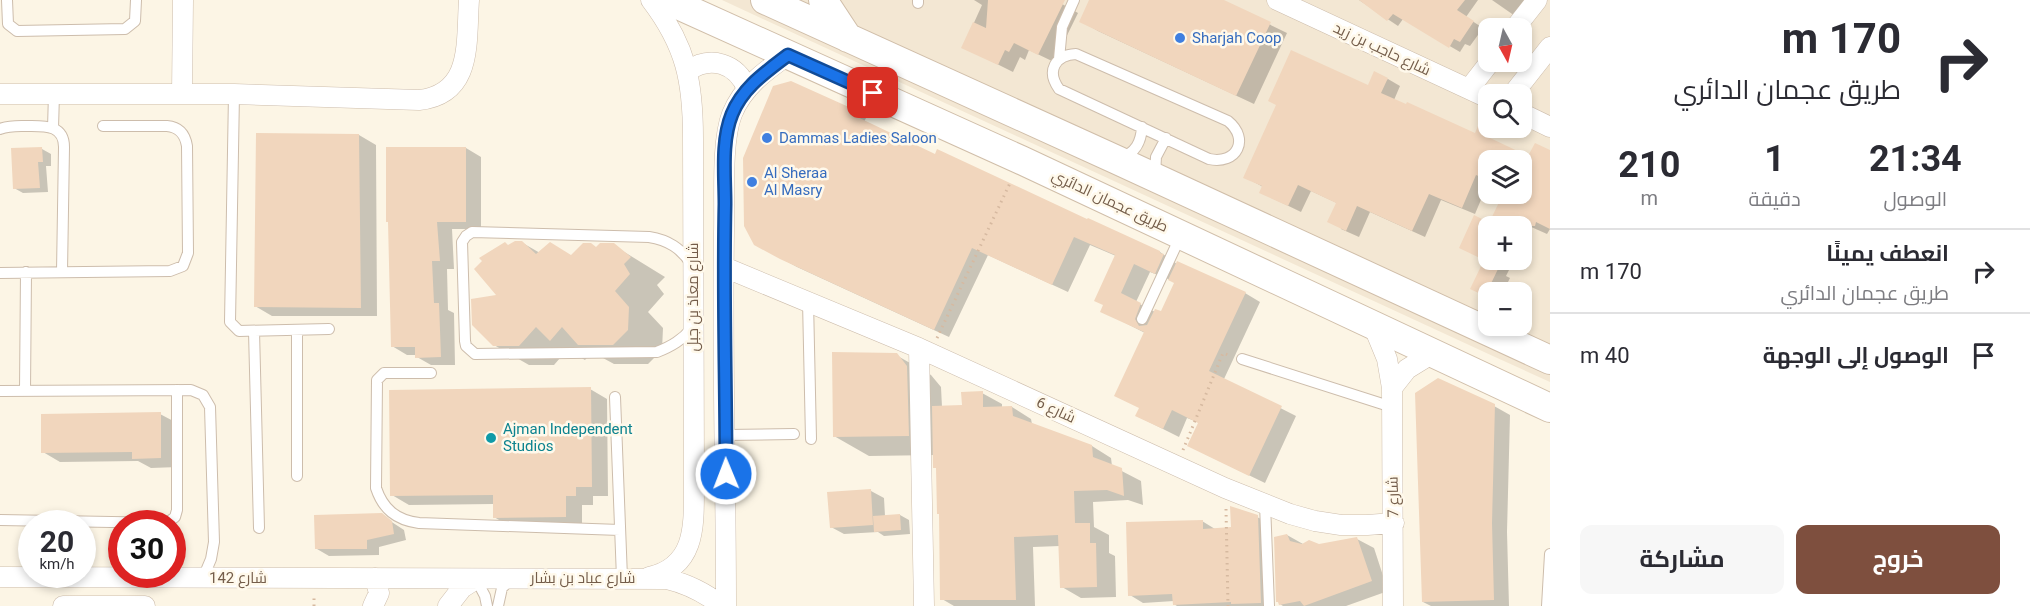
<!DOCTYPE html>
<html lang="ar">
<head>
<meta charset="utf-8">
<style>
  :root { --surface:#fff; --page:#f7f7f7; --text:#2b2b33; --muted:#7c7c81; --line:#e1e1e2; --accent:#7e4f3e }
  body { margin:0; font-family:Roboto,Cairo,sans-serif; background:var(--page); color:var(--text); direction:rtl; height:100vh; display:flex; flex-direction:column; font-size:22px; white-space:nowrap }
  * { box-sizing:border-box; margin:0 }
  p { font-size:20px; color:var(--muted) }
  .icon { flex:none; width:33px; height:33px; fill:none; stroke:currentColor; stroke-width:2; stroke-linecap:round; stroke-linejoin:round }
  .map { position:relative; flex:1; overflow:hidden; direction:ltr }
  .panel { display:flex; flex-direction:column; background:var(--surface); width:480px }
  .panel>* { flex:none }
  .banner { background:#fff; color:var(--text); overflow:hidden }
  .needle { width:39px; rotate:172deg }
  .tools { position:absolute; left:1478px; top:18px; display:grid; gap:12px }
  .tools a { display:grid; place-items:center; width:54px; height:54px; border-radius:12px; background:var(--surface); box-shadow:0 3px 9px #0003; font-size:30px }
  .speed { position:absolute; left:18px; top:510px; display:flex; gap:12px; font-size:30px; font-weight:700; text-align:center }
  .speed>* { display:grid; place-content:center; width:78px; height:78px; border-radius:50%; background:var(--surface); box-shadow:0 3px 9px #0003; line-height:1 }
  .speed small { font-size:15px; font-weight:400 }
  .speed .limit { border:9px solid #d22; background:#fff; color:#111 }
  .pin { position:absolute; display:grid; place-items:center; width:51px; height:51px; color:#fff; margin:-26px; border-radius:12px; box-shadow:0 3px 9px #0006 }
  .me { position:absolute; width:66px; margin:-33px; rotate:359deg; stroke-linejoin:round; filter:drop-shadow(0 0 4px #0008) }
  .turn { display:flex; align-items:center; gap:21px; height:126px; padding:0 30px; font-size:27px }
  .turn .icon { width:78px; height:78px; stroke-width:2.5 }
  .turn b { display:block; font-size:42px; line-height:51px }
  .eta { display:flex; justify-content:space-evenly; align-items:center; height:102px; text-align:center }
  .eta b { font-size:36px; font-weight:700; line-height:42px }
  .primary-button { display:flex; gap:12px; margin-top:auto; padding:12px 30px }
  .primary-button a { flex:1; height:69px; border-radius:12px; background:var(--accent); color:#fff; font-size:24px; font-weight:700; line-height:69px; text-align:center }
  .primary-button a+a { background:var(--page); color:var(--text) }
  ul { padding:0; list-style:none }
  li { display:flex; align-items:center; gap:18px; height:84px; padding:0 30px; border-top:2px solid var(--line) }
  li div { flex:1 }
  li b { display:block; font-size:22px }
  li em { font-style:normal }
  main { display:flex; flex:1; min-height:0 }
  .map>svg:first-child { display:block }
  .residential { fill:#f3e7d3; fill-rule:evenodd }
  .shadow { fill:#0003; fill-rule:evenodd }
  .building { fill:#f1d6bd }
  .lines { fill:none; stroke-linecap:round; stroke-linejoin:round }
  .service-casing { stroke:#cdbdac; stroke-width:12 }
  .minor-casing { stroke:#cdbdac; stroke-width:21 }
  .secondary-casing { stroke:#d0bea9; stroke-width:30 }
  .path { stroke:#d6b9a0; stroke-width:3; stroke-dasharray:1.5 4.5; stroke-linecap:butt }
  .service { stroke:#fff; stroke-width:10 }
  .minor { stroke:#fff; stroke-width:20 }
  .secondary { stroke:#fff; stroke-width:28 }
  .route-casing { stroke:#114b97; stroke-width:15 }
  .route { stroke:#1a73e8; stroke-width:10 }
  .shop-dot { fill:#3f7fe0; stroke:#fff9eb; stroke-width:2 }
  .culture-dot { fill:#0f9aa8; stroke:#fff9eb; stroke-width:2 }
  .labels { text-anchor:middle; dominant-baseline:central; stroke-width:5; stroke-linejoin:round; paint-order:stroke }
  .shop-label { font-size:15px; fill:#366cbe; stroke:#fff9eb; text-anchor:start }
  .street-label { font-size:15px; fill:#745d4a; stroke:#fff9eb }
  .culture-label { font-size:15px; fill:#0d838f; stroke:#fff9eb; text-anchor:start }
</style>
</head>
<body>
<main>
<section class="panel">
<div class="banner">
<div class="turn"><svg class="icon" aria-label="right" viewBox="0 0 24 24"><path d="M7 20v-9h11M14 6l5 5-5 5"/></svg><div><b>170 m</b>طريق عجمان الدائري</div></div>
</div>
<div class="eta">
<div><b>21:34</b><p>الوصول</p></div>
<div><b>1</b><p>دقيقة</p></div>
<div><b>210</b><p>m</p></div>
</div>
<ul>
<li><svg class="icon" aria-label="right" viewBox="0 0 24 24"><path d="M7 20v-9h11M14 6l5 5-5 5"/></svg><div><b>انعطف يمينًا</b><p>طريق عجمان الدائري</p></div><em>170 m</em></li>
<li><svg class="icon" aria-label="arrive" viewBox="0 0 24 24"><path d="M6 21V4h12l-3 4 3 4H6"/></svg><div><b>الوصول إلى الوجهة</b></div><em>40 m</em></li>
</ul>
<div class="primary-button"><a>خروج</a><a>مشاركة</a></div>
</section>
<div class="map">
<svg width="1550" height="606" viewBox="0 0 1550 606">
  <rect width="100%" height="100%" fill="#fcf5e5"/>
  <!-- residential -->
  <path class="residential" d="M722,0h828v382l-55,-25zM1488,28h33v34h-33zM1488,94h33v34h-33zM1488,160h33v34h-33zM1488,226h33v34h-33zM1488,292h33v34h-33z"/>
  <!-- shadow -->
  <path class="shadow" d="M974,0h81l23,13 -24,49 -25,-12 -4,10 -5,-3 -7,15 -50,-25 19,-42z
    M1091,0h129l67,33 -33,71 -156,-73 -17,-10z
    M1359,0h119l-12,17 17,11 -13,18 -5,-2 -5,8 -57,-33 -5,7z
    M1492,0h35l-12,16z
    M1388,79l12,7 -6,14 135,58 21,-7v78l-3,5 -18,-8 -8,17v-17h-33v34h26l-8,16 4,2 -7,14h-15v6l-16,-9 13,-29 -10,-43 15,7 15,-30h16v-34h-33v23l-13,31 -34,-14 -16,37 -55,-25 -11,25 -18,-8 -4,-26 -26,-12 -10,21 -27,-13 -11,-12 -18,-10 123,-90z
    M791,83l60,26 15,9 -2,4 71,34 225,96 17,12 68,29 15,9 -36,77 72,37 -31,67 -60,-29 -5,-31 -13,-5 -8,19 -42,-21 4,-7 4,-76 -43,-22 14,-55 -26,-11 -22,47 -80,-37 -39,82 -152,-70 -42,-23zM1150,272l26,10 -14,31 -7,-1 -19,-10z
    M359,135l17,10 1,171h-105l-17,-10z
    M466,148l15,9v72h-29l2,40h-7l1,41 6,3 1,52h-24l-14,-8v-2h-10l-15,-9 -3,-124z
    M42,149l9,5v12h-5l2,26 -25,1 -9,-5z
    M521,242l19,11 32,3 25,-8 16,-3 52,32 -8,8 7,9 -16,18 15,16 -1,22 -14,14h-34l-22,-12 -7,8 -18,-10 -13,15h-25l-35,-20 5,-49 11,-50z
    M896,355l35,20 10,12 1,20h21l19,-14 20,11v4l10,-1 19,12 1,5 60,22 19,12 1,8 29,15 2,24 -15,-5 -35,2 1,25 15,8v18l6,3 1,41 -35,1 -19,-11 -2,-41 -27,1 2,59h-81l-12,-7 -2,-84 -2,-2 -1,-45 -2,-13 -66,1 -35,-20z
    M590,389l17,10 1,97h-15v9h-11v21l-71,1 -17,-10v-13l-85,1 -17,-10z
    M1494,406l16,9 -3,117 2,74h-78l-8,-4z
    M160,414l17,9 1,44 -27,1 -13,-7 -78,1 -17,-10z
    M871,491l13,7 1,18 15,-1 9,5 1,14 -26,2 -6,-4 -34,2 -13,-7z
    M381,515l23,15 2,10 -27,7v8l-50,1 -12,-7z
    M1257,517l14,7 3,82h-97l-3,-2v-3l-31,2 -13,-8 72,-74 13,8h17z
    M119,531h3v10l-3,-1z
    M1287,535l16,9 16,1 38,-6 17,9 14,43 -42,15h-63l-3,-2z"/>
  <!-- building -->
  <path class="building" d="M988,0h77l-27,55 -24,-12 -5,9 -4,-2 -7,15 -37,-17 12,-26 13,6z
    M1089,0h135l47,22 -35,74 -157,-74z
    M1359,0h106l-8,10 17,11 -14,21 -6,-3 -5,9 -56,-34 -6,7z
    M1291,50l77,35 6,-14 14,7 -7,15 25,11 1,-2 68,31 10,-24 3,1v27l40,19 7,-13 15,7v79l-14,-7 -1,4h-47v34h10l-4,7 4,2 -13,27 -15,-7 14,-29 -25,-12 15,-33 14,7v3l15,-31h18v-34h-33v20l-12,-5 -14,33 -33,-14 -17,37 -55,-25 -11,25 -19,-9 9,-19 -38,-18 -10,21 -29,-13 3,-7 -19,-8 33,-73 -8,-4z
    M791,81l60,27 -2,5 86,41 2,-5 150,70 1,-1 72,33v2l4,1 -9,20 -21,-10 -13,29 20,10 -6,16 4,7 8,-1 8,-16 6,2 13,-28 -6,-3 9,-19 69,31 -37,79 73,35 -33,70 -62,-30 11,-23 -26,-13 -9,19 -28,-13 4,-8 -25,-12 30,-64 -44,-20 3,-7 -9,-4 21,-46 -41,-18 -22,48 -80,-37 -38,82 -154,-71 -26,-14 -10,-19 -1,-68 30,-72z
    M256,133l103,1 2,174 -107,-1z
    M42,147l1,15h-5l2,26 -27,1 -2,-41z
    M386,147h80v75h-29l3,39h-8l2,42h5l2,54 -26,1v-11h-24l-3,-125h-2z
    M515,241h7l14,13 14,-12 21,13 12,-12h8l5,4 4,-4h14l17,14 -7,7 6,10 -15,17 14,16 -1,23 -15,15h-35l-16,-18 -12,14 -14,-14 -17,19h-26l-21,-21 -1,-26 25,-4 -22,-26 8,-8 -3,-3 26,-16 3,3z
    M832,352l65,1 10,13 2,70 -76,1z
    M1438,378l57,26 -3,119 2,77 -72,2 -7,-209z
    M591,387l1,100h-16v9h-10v21l-73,1v-23l-103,1 -1,-106z
    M983,391v16l29,-1 1,10 79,29 1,12 29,11 2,28 -17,-6 -33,1 1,32h15v20h6l1,44 -37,1 -2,-53 -44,2 2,63h-76l-1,-86h-2l-1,-46h-3l-1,-62 30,-1 -1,-13z
    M161,412v46l-29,1v-7l-91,1v-39z
    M871,489l2,36 -43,3 -3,-36z
    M1230,506l28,9 3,88 -30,1v-2l-58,3 -1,-11 -44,2 -2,-74 77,-2v9l28,-2z
    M382,513l10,8 2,13 -27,6v9h-52l-1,-34z
    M900,514l1,16 -27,2 -1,-16z
    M1287,534l3,7 12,3 7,-4 10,4 38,-7 15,44 -68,25 -4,-5 -21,4 -1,-3h-2l-2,-65z"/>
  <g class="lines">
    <!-- service casing -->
    <g class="service-casing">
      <path id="service" d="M7,0l1,24 9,7 108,-2 10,-8 1,-21
        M918,0v3
        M1076,54l152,67c22,18 9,44 -19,38l-150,-70c-13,-18 -4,-34 17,-35z
        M1059,59l3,-32 12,-27
        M234,94l-4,228 9,9 90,-2
        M53,128l1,-34
        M0,129c9,-4 19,-3 29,-3 16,0 35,-1 35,21l-2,125
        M1120,158c16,-5 21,-16 22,-31
        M1155,174l1,-17 10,-19
        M692,265c-11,-17 -24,-25 -43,-28l-177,-5 -6,4 -4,6 3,99 1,5 9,8 182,-2c15,-6 25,-12 35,-24
        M0,273l170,-2 13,-5 5,-13 -1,-107c-2,-12 -8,-19 -20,-20h-64
        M808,301l3,138
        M1142,319l39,-84
        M297,330v146
        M254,331l5,197
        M1242,359l150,48
        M431,373h-47l-7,7 -1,108c7,21 20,32 43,35l201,7
        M0,391l191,-1 12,5 7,12 4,135 -3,17 -8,19
        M25,391l1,-119
        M615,397l7,181
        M726,435l68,-1
        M1265,504l4,102
        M0,520l167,3 8,-6 2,-7v-120
        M476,579l9,17 2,10
        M498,606l4,-18 9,-9
        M1547,606l3,-52"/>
    </g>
    <!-- minor casing -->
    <g class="minor-casing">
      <path id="minor" d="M1277,0l211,98
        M1515,28l22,-28
        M688,71c22,-16 49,-8 59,18
        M1469,89l21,-27
        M0,94h234l185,6c54,-6 47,-57 50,-100
        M182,94l1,-94
        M1513,94l37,-47
        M1521,113l29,14
        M724,267l195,81 306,140 65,26 25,7 26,4h26l27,-2
        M1373,325l14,34 5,29 1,218
        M919,348l5,258
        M1392,388l15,-19 26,-16
        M0,577l667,2c21,5 37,13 55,27
        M649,577c52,-11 44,-61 45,-102l-1,-337c0,-57 -7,-92 -42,-138
        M63,606h82
        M373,606l6,-13 -4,-15
        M448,606l14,-18 14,-9
        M726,606c0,-125 -4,-250 -2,-374 1,-33 -3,-90 8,-118 11,-27 33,-43 56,-59"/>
    </g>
    <!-- secondary casing -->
    <g class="secondary-casing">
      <path id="secondary" d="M667,0l354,160 529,248
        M765,0l352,160 433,200
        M823,0l25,38"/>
    </g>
    <!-- path -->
    <path class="path" d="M937,338l74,-157
      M1183,450l40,-97 8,3
      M1226,509l2,97
      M314,606v-10"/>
    <!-- service -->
    <use href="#service" class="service"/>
    <!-- minor -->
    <use href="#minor" class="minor"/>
    <!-- secondary -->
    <use href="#secondary" class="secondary"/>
  </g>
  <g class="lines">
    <!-- route casing -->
    <g class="route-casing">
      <path id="route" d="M726,474c0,-90 -3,-180 -1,-270 0,-29 -4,-63 7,-90 11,-27 34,-42 56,-59l85,38"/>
    </g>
    <!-- route -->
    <use href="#route" class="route"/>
  </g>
  <!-- markers -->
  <g class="shop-dot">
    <circle cx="1180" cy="38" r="6"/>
    <circle cx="767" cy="138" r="6"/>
    <circle cx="752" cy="182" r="6"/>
  </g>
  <circle class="culture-dot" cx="491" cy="438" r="6"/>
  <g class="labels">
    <!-- shop labels -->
    <g class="shop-label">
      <text x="1192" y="38">Sharjah Coop</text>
      <text x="779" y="138">Dammas Ladies Saloon</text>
      <text x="764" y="173">Al Sheraa<tspan x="764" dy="17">Al Masry</tspan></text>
    </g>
    <!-- street labels -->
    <g class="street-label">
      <text transform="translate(1382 49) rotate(25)">شارع حاجب بن زيد</text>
      <text transform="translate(1110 201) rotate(25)">طريق عجمان الدائري</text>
      <text transform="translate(693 297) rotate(-90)">شارع معاذ بن جبل</text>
      <text transform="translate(1056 410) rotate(25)">شارع 6</text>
      <text transform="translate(1393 497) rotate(-91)">شارع 7</text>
      <text x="238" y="578">شارع 142</text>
      <text x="583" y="578">شارع عباد بن بشار</text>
    </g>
    <!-- culture labels -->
    <g class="culture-label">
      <text x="503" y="429">Ajman Independent<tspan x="503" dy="17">Studios</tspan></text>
    </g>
  </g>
</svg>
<div class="tools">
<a><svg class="needle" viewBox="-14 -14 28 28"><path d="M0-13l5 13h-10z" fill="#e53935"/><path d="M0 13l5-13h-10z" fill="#7c7c81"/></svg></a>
<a><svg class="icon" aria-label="search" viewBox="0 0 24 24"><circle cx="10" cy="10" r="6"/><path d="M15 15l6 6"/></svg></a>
<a><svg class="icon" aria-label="layers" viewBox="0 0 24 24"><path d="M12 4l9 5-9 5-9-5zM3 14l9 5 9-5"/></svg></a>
<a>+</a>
<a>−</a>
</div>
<div class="speed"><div>20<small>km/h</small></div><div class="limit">30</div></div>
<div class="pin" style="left:873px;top:93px;background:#d93025"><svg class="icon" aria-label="arrive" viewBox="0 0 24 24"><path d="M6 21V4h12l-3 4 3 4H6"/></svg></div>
<svg class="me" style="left:726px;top:474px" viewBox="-20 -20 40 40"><circle r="17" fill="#1a73e8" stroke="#fff" stroke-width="3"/><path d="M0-11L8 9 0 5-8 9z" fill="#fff"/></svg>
</div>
</main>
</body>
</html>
